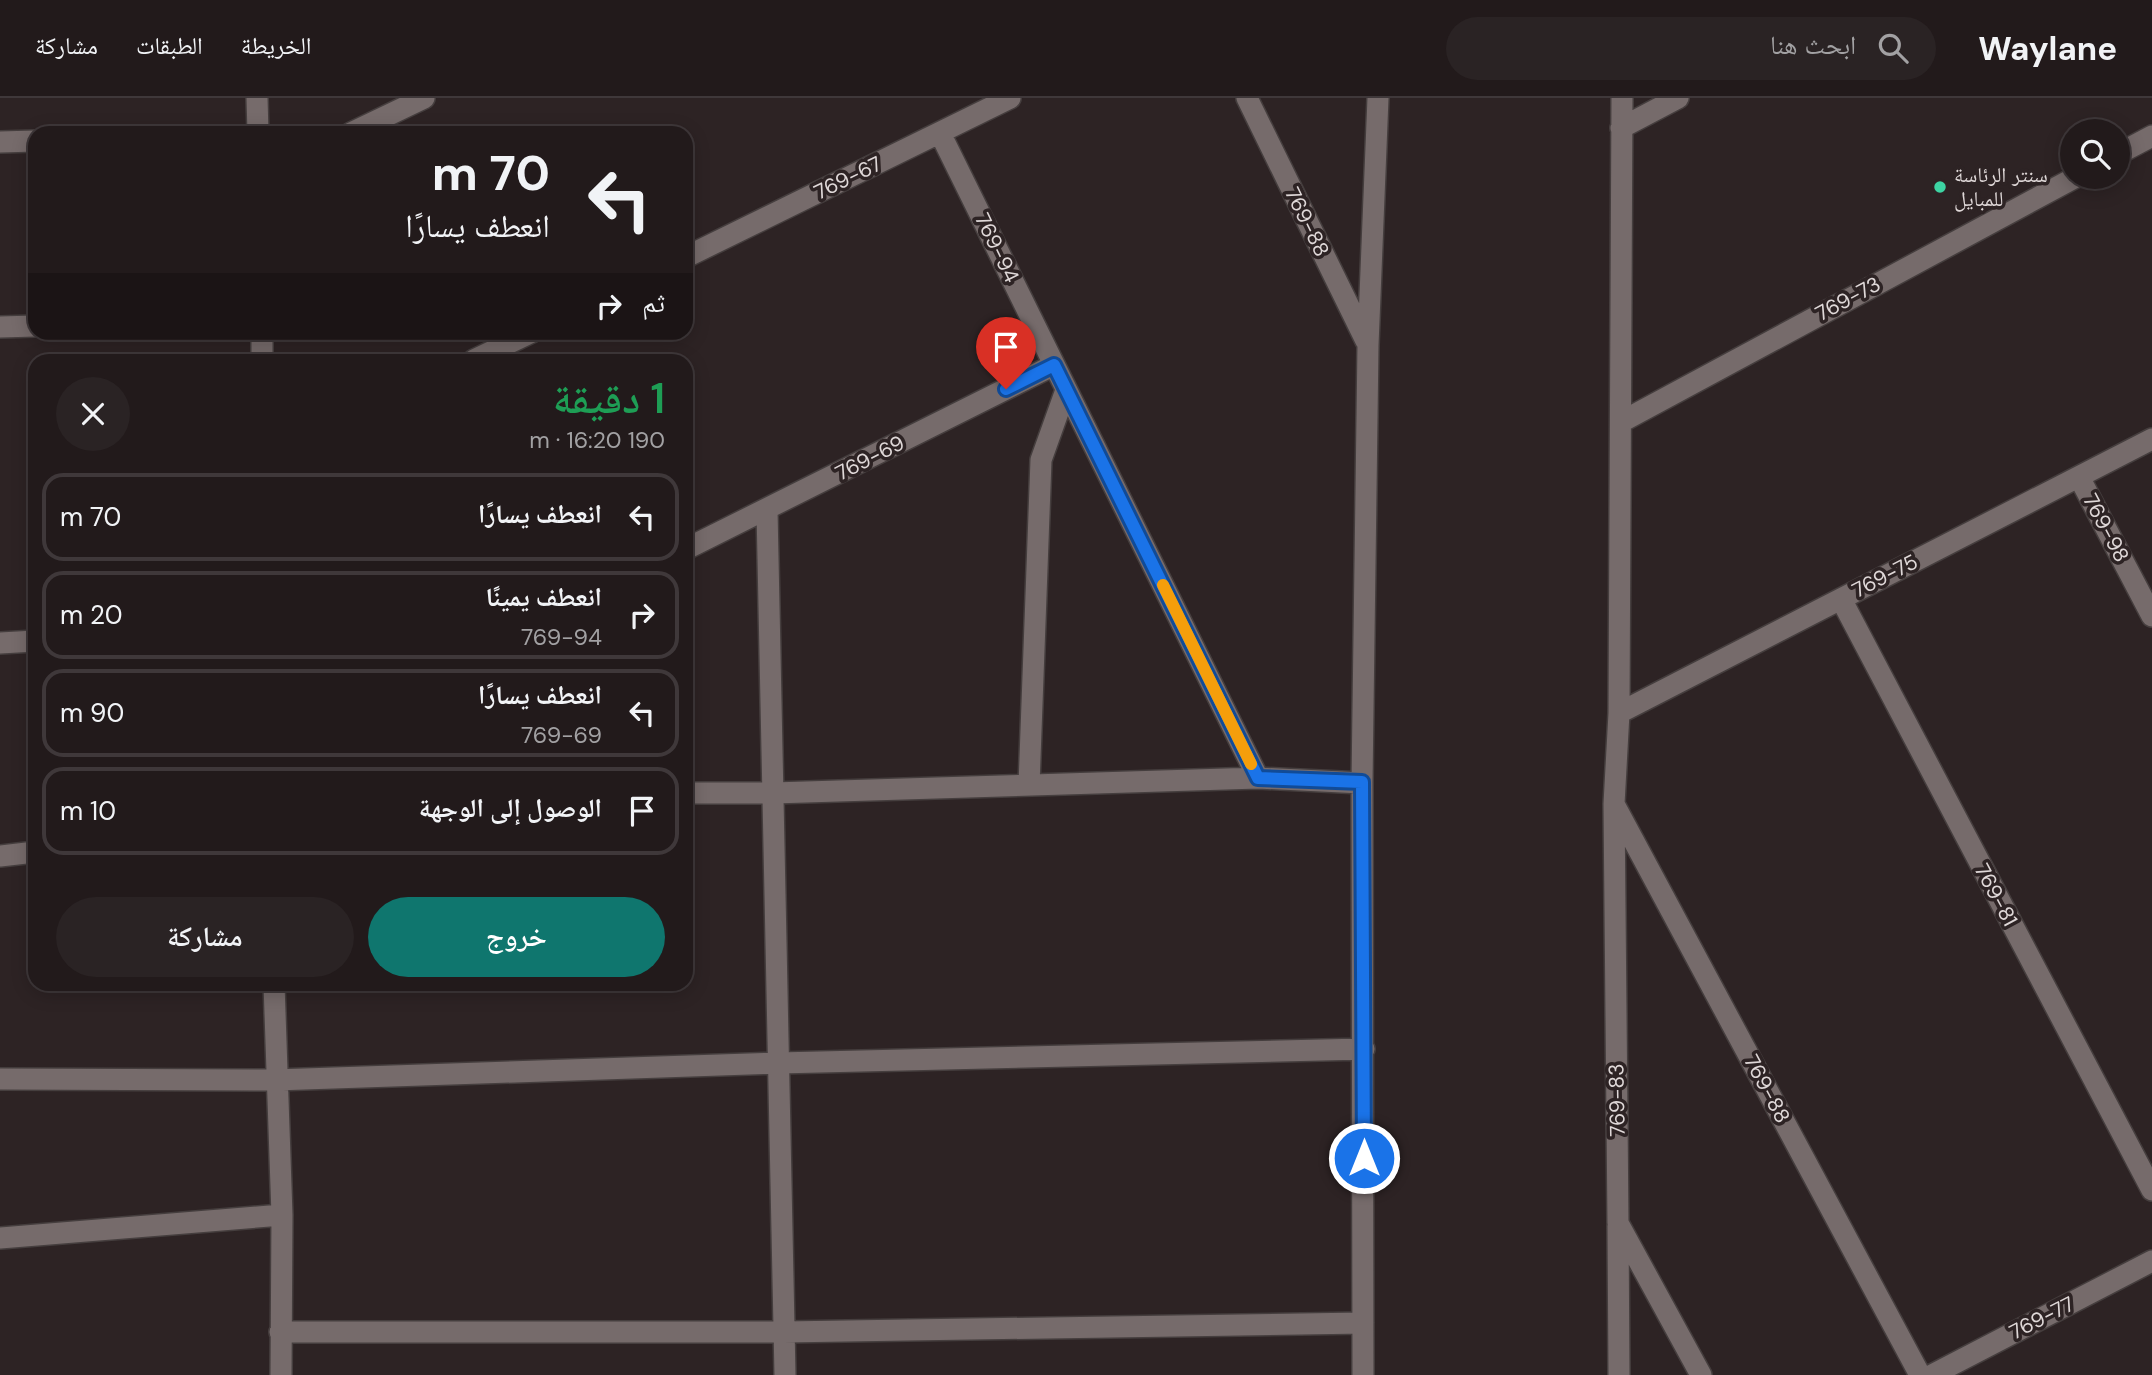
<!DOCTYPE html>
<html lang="ar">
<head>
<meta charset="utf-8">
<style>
  :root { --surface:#221a1b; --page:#2a2324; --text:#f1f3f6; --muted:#a2a1a3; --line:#3f383a; --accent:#0f766e }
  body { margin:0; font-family:"DM Sans","Noto Naskh Arabic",sans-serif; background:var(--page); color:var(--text); direction:rtl; height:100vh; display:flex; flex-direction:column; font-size:26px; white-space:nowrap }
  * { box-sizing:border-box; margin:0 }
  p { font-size:23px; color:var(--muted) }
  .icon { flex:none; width:38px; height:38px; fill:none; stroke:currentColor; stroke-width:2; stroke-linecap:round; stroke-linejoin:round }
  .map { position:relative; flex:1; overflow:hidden; direction:ltr }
  .sheet { position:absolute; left:28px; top:256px; width:665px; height:637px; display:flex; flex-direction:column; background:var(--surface); border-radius:21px; box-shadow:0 4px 18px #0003,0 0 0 2px var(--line); direction:rtl }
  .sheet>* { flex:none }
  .hud { position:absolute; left:28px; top:28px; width:665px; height:214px; border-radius:21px; box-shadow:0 4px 18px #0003,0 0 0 2px var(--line); direction:rtl; background:#221a1b; color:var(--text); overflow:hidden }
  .tools { position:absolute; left:2060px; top:21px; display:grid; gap:14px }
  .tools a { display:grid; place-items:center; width:70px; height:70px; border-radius:50%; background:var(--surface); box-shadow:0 4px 18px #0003,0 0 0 2px var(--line); font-size:35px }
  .pin { position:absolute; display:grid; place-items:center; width:60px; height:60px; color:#fff; margin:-72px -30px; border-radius:50% 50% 50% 0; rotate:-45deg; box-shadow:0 0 7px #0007 }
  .pin .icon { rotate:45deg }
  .me { position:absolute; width:77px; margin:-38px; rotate:0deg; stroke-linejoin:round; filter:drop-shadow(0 0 5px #0008) }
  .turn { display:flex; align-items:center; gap:24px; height:147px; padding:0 28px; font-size:32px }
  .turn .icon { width:91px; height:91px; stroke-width:2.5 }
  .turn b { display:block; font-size:49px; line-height:60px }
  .then { display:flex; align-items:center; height:66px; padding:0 28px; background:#0003; gap:14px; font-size:26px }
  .round { display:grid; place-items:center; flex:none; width:74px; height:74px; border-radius:37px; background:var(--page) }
  .overview { display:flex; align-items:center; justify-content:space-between; height:119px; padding:0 28px }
  h1 { font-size:42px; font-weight:600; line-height:52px; color:#1e9e55 }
  .primary-button { display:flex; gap:14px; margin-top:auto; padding:14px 28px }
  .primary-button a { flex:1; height:80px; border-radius:42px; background:var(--accent); color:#fff; font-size:28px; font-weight:600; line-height:80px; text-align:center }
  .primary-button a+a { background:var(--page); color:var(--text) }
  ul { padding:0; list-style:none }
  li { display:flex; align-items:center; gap:21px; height:88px; margin:0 14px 10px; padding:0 14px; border:4px solid var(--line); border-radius:21px }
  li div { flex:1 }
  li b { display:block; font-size:26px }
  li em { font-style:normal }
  header { display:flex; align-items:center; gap:42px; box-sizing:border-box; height:98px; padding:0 35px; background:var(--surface); border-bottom:2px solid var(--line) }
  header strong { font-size:33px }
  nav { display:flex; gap:38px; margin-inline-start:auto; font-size:24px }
  .search { width:490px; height:63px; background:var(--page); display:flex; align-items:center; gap:18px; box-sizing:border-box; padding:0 24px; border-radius:38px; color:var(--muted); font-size:26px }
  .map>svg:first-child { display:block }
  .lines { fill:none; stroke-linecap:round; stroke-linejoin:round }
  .street-casing { stroke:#453e3e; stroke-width:24 }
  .street { stroke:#766b6b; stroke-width:21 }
  .route-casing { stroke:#114b97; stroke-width:18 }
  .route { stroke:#1a73e8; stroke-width:12 }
  .slow { stroke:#f59e0b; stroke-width:12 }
  .poi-dot { fill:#3dd4a3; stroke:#2d2324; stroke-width:2.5 }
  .labels { text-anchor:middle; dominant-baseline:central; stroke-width:7; stroke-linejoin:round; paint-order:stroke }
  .poi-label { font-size:21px; fill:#dfd8d8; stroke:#2d2324; text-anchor:start }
  .street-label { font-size:21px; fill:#dfd8d8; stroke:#2d2324 }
</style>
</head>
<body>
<header>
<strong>Waylane</strong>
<div class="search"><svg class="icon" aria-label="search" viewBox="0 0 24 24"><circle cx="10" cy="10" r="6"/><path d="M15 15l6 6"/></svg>ابحث هنا</div>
<nav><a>الخريطة</a><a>الطبقات</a><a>مشاركة</a></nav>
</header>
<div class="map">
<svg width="2152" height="1277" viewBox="0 0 2152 1277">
  <rect width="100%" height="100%" fill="#2d2324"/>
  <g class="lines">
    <!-- street casing -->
    <g class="street-casing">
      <path id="street" d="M257,0l1,35
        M1247,0l119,243
        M1622,0l-3,615 -5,91 4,419 83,152
        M1621,30l57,-30
        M351,35l73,-35
        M940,35l318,645
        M0,44l35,-1
        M2118,56l34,-18
        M686,159l324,-159
        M0,229l35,-1
        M262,234v28
        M474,262l58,-28
        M1621,324l455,-245
        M2079,379l73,139
        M767,412l18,865
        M686,451l368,-184
        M1841,501l311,591
        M0,545l35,-2
        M1619,615l533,-274
        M1029,687l12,-325 25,-70
        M686,695h87l485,-15 104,5
        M1615,708l305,569
        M0,758l35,-4
        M274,886l8,231 -1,160
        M0,981l275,1 503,-17 586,-14
        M1618,1128l1,149
        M0,1140l282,-23
        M280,1234h504l579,-9
        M1363,1277l-1,-592 6,-438 10,-247
        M1932,1277l220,-114"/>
    </g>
    <!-- street -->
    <use href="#street" class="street"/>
  </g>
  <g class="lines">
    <!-- route casing -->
    <g class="route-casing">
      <path id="route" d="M1006,291l48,-24 204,413 104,4 2,376"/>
    </g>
    <!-- route -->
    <use href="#route" class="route"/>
    <!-- slow -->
    <path class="slow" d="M1163,487l88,179"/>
  </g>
  <!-- markers -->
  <circle class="poi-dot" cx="1940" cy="89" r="7"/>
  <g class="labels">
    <!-- poi labels -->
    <g class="poi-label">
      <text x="1954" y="77">سنتر الرئاسة<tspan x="1954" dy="24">للمبايل</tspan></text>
    </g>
    <!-- street labels -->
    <g class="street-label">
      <text transform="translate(848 80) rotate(-26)">769-67</text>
      <text transform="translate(1307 124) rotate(64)">769-88</text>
      <text transform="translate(997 150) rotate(64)">769-94</text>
      <text transform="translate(1848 201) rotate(-28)">769-73</text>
      <text transform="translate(870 360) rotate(-27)">769-69</text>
      <text transform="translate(2106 430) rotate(62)">769-98</text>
      <text transform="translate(1885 478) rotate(-27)">769-75</text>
      <text transform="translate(1996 797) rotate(62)">769-81</text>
      <text transform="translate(1767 991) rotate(62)">769-88</text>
      <text transform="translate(1617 1002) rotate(-91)">769-83</text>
      <text transform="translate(2042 1220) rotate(-27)">769-77</text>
    </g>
  </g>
</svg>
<div class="tools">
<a><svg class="icon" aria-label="search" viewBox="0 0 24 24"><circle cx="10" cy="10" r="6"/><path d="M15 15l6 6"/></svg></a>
</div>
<div class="pin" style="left:1006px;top:291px;background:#d93025"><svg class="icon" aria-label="arrive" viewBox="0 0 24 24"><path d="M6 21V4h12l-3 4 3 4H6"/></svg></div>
<svg class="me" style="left:1364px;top:1060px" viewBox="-20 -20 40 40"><circle r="17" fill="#1a73e8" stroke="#fff" stroke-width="3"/><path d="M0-11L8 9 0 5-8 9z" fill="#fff"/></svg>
<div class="hud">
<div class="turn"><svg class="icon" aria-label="left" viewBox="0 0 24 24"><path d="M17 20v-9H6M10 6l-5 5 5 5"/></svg><div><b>70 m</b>انعطف يسارًا</div></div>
<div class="then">ثم<svg class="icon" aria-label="right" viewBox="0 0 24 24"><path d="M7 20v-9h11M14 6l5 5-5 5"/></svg></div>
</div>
<section class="sheet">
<div class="overview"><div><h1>1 دقيقة</h1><p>190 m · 16:20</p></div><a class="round"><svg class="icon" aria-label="close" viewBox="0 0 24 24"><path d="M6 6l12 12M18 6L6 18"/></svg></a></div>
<ul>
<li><svg class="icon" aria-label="left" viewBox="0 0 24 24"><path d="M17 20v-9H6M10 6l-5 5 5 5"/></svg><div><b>انعطف يسارًا</b></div><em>70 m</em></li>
<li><svg class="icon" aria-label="right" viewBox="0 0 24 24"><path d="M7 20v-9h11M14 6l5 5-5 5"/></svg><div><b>انعطف يمينًا</b><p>769-94</p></div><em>20 m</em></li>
<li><svg class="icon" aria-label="left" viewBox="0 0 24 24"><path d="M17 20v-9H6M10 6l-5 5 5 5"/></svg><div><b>انعطف يسارًا</b><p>769-69</p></div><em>90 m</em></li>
<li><svg class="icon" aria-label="arrive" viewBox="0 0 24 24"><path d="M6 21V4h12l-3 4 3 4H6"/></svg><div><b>الوصول إلى الوجهة</b></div><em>10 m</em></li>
</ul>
<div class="primary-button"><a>خروج</a><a>مشاركة</a></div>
</section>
</div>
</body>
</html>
